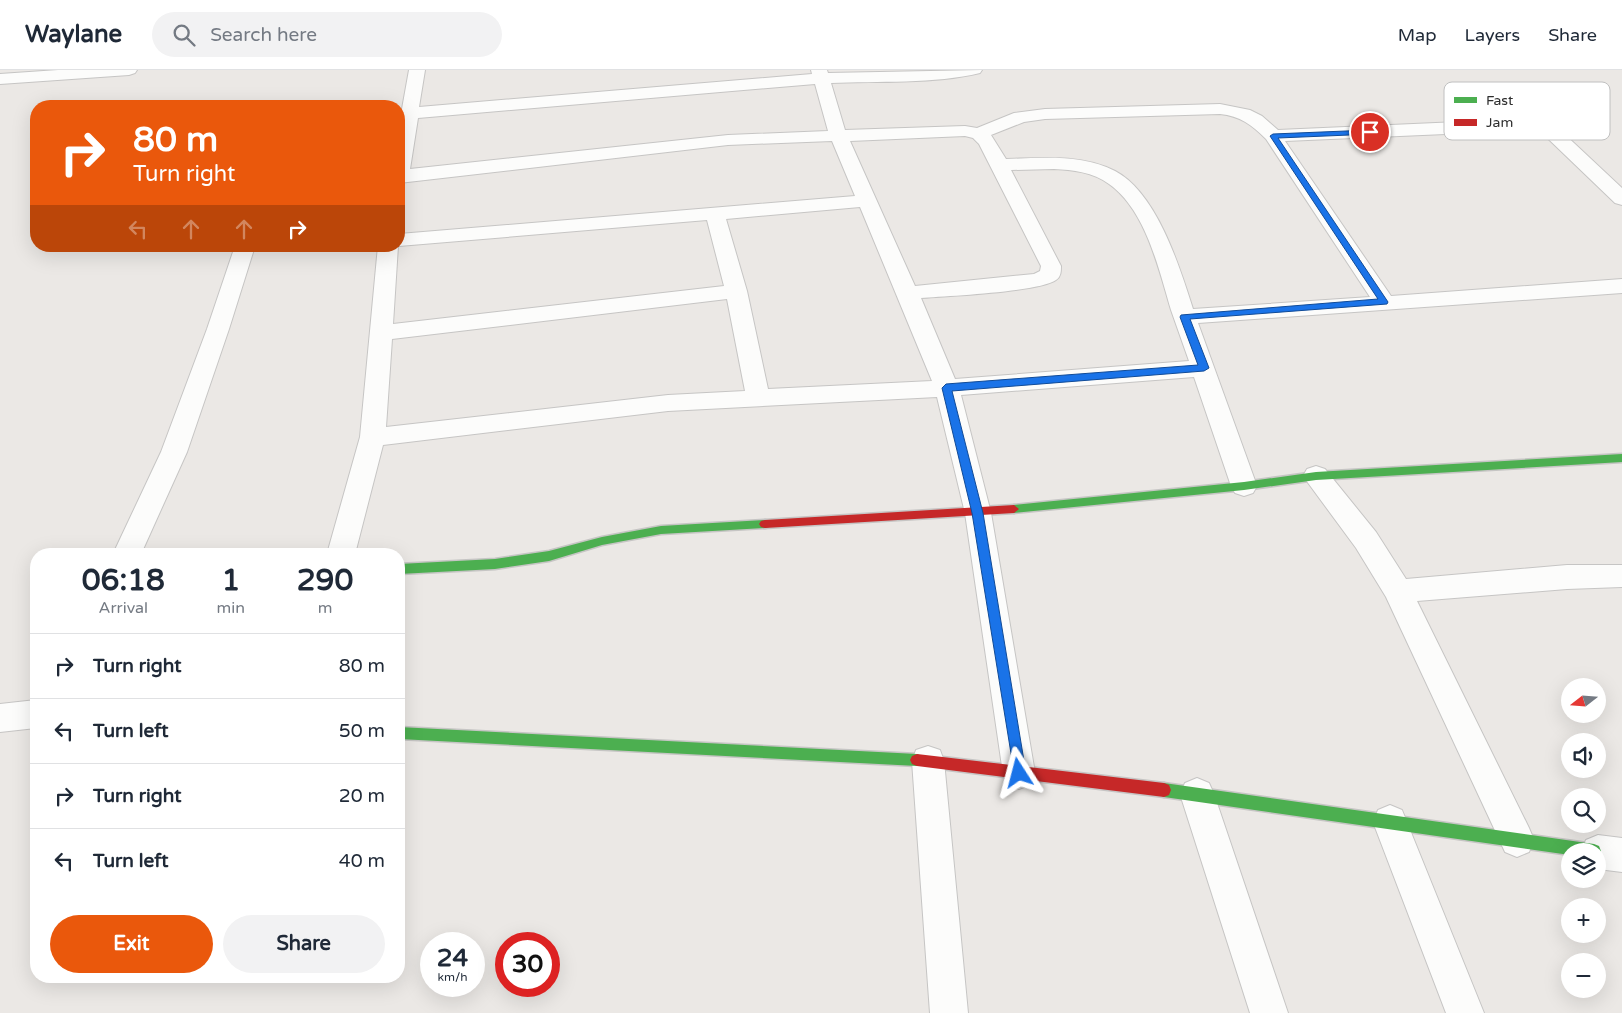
<!DOCTYPE html>
<html lang="en">
<head>
<meta charset="utf-8">
<style>
  :root { --surface:#fff; --page:#f2f2f3; --text:#1f2937; --muted:#747a83; --line:#e0e1e3; --accent:#ea580c }
  body { margin:0; font-family:"Varela Round",sans-serif; background:var(--page); color:var(--text); height:100vh; display:flex; flex-direction:column; font-size:19px; white-space:nowrap }
  * { box-sizing:border-box; margin:0 }
  p { font-size:16px; color:var(--muted) }
  .icon { flex:none; width:28px; height:28px; fill:none; stroke:currentColor; stroke-width:2; stroke-linecap:round; stroke-linejoin:round }
  .map { position:relative; flex:1; overflow:hidden }
  .sheet { position:absolute; left:30px; top:478px; width:375px; height:435px; display:flex; flex-direction:column; background:var(--surface); border-radius:20px; box-shadow:0 5px 20px #0002 }
  .sheet>* { flex:none }
  .hud { position:absolute; left:30px; top:30px; width:375px; height:152px; border-radius:20px; box-shadow:0 5px 20px #0002; background:#ea580c; color:#fff; overflow:hidden }
  .needle { width:32px; rotate:253deg }
  .fabs { position:absolute; left:1561px; top:608px; display:grid; gap:10px }
  .fabs a { display:grid; place-items:center; width:45px; height:45px; border-radius:50%; background:var(--surface); box-shadow:0 5px 20px #0002; font-size:25px }
  .speed { position:absolute; left:420px; top:862px; display:flex; gap:10px; font-size:25px; font-weight:700; text-align:center }
  .speed>* { display:grid; place-content:center; width:65px; height:65px; border-radius:50%; background:var(--surface); box-shadow:0 5px 20px #0002; line-height:1 }
  .speed small { font-size:12px; font-weight:400 }
  .speed .limit { border:8px solid #d22; background:#fff; color:#111 }
  .pin { position:absolute; display:grid; place-items:center; width:42px; height:42px; color:#fff; margin:-21px; border:2px solid #fff; border-radius:50%; box-shadow:0 1px 5px #0007 }
  .me { position:absolute; width:55px; margin:-28px; rotate:351deg; stroke-linejoin:round; filter:drop-shadow(0 0 4px #0008) }
  .turn { display:flex; align-items:center; gap:18px; height:105px; padding:0 20px; font-size:22px }
  .turn .icon { width:65px; height:65px; stroke-width:2.5 }
  .turn b { display:block; font-size:35px; line-height:42px }
  .lanes { display:flex; align-items:center; height:48px; padding:0 20px; background:#0003; justify-content:center; gap:25px; direction:ltr }
  .lanes .off { opacity:.35 }
  .eta { display:flex; justify-content:space-evenly; align-items:center; height:85px; text-align:center }
  .eta b { font-size:30px; font-weight:700; line-height:35px }
  .button { display:flex; gap:10px; margin-top:auto; padding:10px 20px }
  .button a { flex:1; height:58px; border-radius:30px; background:var(--accent); color:#fff; font-size:20px; font-weight:700; line-height:58px; text-align:center }
  .button a+a { background:var(--page); color:var(--text) }
  ul { padding:0; list-style:none }
  li { display:flex; align-items:center; gap:15px; height:65px; padding:0 20px; border-top:1px solid var(--line) }
  li div { flex:1 }
  li b { display:block; font-size:19px }
  li em { font-style:normal }
  header { display:flex; align-items:center; gap:30px; box-sizing:border-box; height:70px; padding:0 25px; background:var(--surface); border-bottom:1px solid var(--line) }
  header strong { font-size:24px }
  nav { display:flex; gap:28px; margin-inline-start:auto; font-size:18px }
  .search { width:350px; height:45px; background:var(--page); display:flex; align-items:center; gap:12px; box-sizing:border-box; padding:0 18px; border-radius:28px; color:var(--muted); font-size:19px }
  .map>svg:first-child { display:block }
  .lines { fill:none; stroke-linecap:round; stroke-linejoin:round }
  .street-casing { stroke:#c6c5c4; stroke-width:2 }
  .fast-casing { stroke:#c6c5c4; stroke-width:3 }
  .jam-casing { stroke:#c6c5c4; stroke-width:3 }
  .street { fill:#fcfcfb; fill-rule:evenodd }
  .fast { fill:#4caf50; fill-rule:evenodd }
  .jam { fill:#c62828; fill-rule:evenodd }
  .route { fill:#1a73e8; stroke:#114b97 }
  .key { fill:#fff; stroke:#c0c0c0; stroke-width:1 }
  .key-label { font-size:14px; fill:#2e2e2e }
</style>
</head>
<body>
<header>
<strong>Waylane</strong>
<div class="search"><svg class="icon" aria-label="search" viewBox="0 0 24 24"><circle cx="10" cy="10" r="6"/><path d="M15 15l6 6"/></svg>Search here</div>
<nav><a>Map</a><a>Layers</a><a>Share</a></nav>
</header>
<div class="map">
<svg width="1622" height="943" viewBox="0 0 1622 943">
  <rect width="100%" height="100%" fill="#ebe8e5"/>
  <g class="lines">
    <!-- street casing -->
    <g class="street-casing">
      <path id="street" d="M58,0h79l-2,3 -6,2 -129,9v-10z
        M409,0h16l-6,37 393,-33 -1,-4h16l1,3 154,-3 -2,3c-44,11 -104,8 -149,10l14,47 120,-4 12,2 37,-15 31,-4 175,-5 30,6 12,6 16,14 250,-11 -30,-30 2,-4h12l110,103v17l-7,-2 -76,-73 -254,11 106,155 231,-17v14l-424,30 59,163 -4,7 -9,3 -9,-3 -4,-7 -37,-109 -233,18 30,118 44,260 -4,11 -12,5 -12,-5 -4,-11 -38,-260 -28,-116 -269,14 -285,34 -28,109h-28l33,-117 18,-191h20l-5,78 331,-38 -17,-66 -308,26v-12l456,-38 -23,-55 -104,4 -329,38v-74h3zM815,14l13,47 -100,4 -318,34 8,-51zM1220,44c20,2 32,11 46,25l104,158 -177,12c-13,-41 -36,-116 -78,-138 -33,-17 -73,-13 -109,-12l-15,-24 33,-13 21,-3zM965,66l8,2 6,6 62,122 -1,5 -6,3 -119,12 -65,-145zM1054,99c19,1 39,3 55,15 37,26 50,86 62,126 6,17 12,34 18,51l-234,18 -34,-81c26,-2 118,-6 135,-18 5,-3 5,-9 5,-14l-50,-96zM860,137l72,174 -164,8 -21,-98 -21,-72zM727,229l18,92 -77,4 -282,32 6,-88z
        M235,176h20l-26,83 -42,123 -46,102h-28l48,-102 46,-123z
        M1316,396l9,3 51,63 30,47 161,-14h55v22l-55,2 -150,12 112,227 5,12 -5,12 -12,5 -12,-5 -119,-255 -30,-49 -53,-72 4,-7z
        M36,630v28l-36,4v-28z
        M928,676l12,4 4,11 24,252h-38l-18,-252 4,-11z
        M1197,708l12,5 5,11 74,219h-38l-70,-219 5,-11z
        M1390,735l12,5 82,203h-38l-73,-191 5,-12z
        M1598,765l24,3v34l-24,-3v-18h-17l5,-11z"/>
    </g>
    <!-- fast casing -->
    <g class="fast-casing">
      <path id="fast" d="M1622,384v8l-306,18 -72,10 -230,23 -5,-4 5,-4 230,-23 72,-10z
        M765,450l4,1 2,3 -2,3 -4,1 -104,6 -59,11 -53,16 -54,8 -96,5v-10l96,-5 54,-8 53,-14 59,-11z
        M399,657l518,27 5,2 2,4 -2,4 -5,2 -518,-27z
        M1164,713l430,61 5,2 2,5 -3,6v-6h-28v4l-406,-58 -5,-2 -2,-5 2,-5z"/>
    </g>
    <!-- jam casing -->
    <g class="jam-casing">
      <path id="jam" d="M1014,435l5,4 -5,4 -249,15 -4,-1 -2,-3 2,-3 4,-1z
        M917,684l247,29 5,2 2,5 -2,5 -5,2 -247,-31 -5,-2 -2,-4 2,-4z"/>
    </g>
    <!-- street -->
    <use href="#street" class="street"/>
    <!-- fast -->
    <use href="#fast" class="fast"/>
    <!-- jam -->
    <use href="#jam" class="jam"/>
  </g>
  <!-- route -->
  <path class="route" d="M1370,60l4,2 -1,2 -95,4 110,164 -1,2 -197,15 19,49 -5,3 -252,20 31,122 43,260 -2,5 -5,2 -4,-2 -43,-265 -30,-125 4,-4 252,-19 -18,-48 1,-2 197,-16 -108,-163 3,-2z"/>
  <!-- legend -->
  <rect x="1444" y="12" width="166" height="58" rx="8" class="key"/>
  <rect x="1454" y="27" width="23" height="6" fill="#4caf50"/>
  <rect x="1454" y="49" width="23" height="7" fill="#c62828"/>
  <g class="key-label">
    <text x="1486" y="35">Fast</text>
    <text x="1486" y="57">Jam</text>
  </g>
</svg>
<div class="fabs">
<a><svg class="needle" viewBox="-14 -14 28 28"><path d="M0-13l5 13h-10z" fill="#e53935"/><path d="M0 13l5-13h-10z" fill="#747a83"/></svg></a>
<a><svg class="icon" aria-label="sound" viewBox="0 0 24 24"><path d="M4 9h4l5-4v14l-5-4H4zM17 9q2 3 0 6"/></svg></a>
<a><svg class="icon" aria-label="search" viewBox="0 0 24 24"><circle cx="10" cy="10" r="6"/><path d="M15 15l6 6"/></svg></a>
<a><svg class="icon" aria-label="layers" viewBox="0 0 24 24"><path d="M12 4l9 5-9 5-9-5zM3 14l9 5 9-5"/></svg></a>
<a>+</a>
<a>−</a>
</div>
<div class="speed"><div>24<small>km/h</small></div><div class="limit">30</div></div>
<div class="pin" style="left:1370px;top:62px;background:#d93025"><svg class="icon" aria-label="arrive" viewBox="0 0 24 24"><path d="M6 21V4h12l-3 4 3 4H6"/></svg></div>
<svg class="me" style="left:1019px;top:703px" viewBox="-20 -20 40 40"><path d="M0-17L14 15 0 8-14 15z" fill="#1a73e8" stroke="#fff" stroke-width="4"/></svg>
<div class="hud">
<div class="turn"><svg class="icon" aria-label="right" viewBox="0 0 24 24"><path d="M7 20v-9h11M14 6l5 5-5 5"/></svg><div><b>80 m</b>Turn right</div></div>
<div class="lanes"><svg class="icon off" aria-label="left" viewBox="0 0 24 24"><path d="M17 20v-9H6M10 6l-5 5 5 5"/></svg><svg class="icon off" aria-label="ahead" viewBox="0 0 24 24"><path d="M12 20V5M6 11l6-6 6 6"/></svg><svg class="icon off" aria-label="ahead" viewBox="0 0 24 24"><path d="M12 20V5M6 11l6-6 6 6"/></svg><svg class="icon" aria-label="right" viewBox="0 0 24 24"><path d="M7 20v-9h11M14 6l5 5-5 5"/></svg></div>
</div>
<section class="sheet">
<div class="eta">
<div><b>06:18</b><p>Arrival</p></div>
<div><b>1</b><p>min</p></div>
<div><b>290</b><p>m</p></div>
</div>
<ul>
<li><svg class="icon" aria-label="right" viewBox="0 0 24 24"><path d="M7 20v-9h11M14 6l5 5-5 5"/></svg><div><b>Turn right</b></div><em>80 m</em></li>
<li><svg class="icon" aria-label="left" viewBox="0 0 24 24"><path d="M17 20v-9H6M10 6l-5 5 5 5"/></svg><div><b>Turn left</b></div><em>50 m</em></li>
<li><svg class="icon" aria-label="right" viewBox="0 0 24 24"><path d="M7 20v-9h11M14 6l5 5-5 5"/></svg><div><b>Turn right</b></div><em>20 m</em></li>
<li><svg class="icon" aria-label="left" viewBox="0 0 24 24"><path d="M17 20v-9H6M10 6l-5 5 5 5"/></svg><div><b>Turn left</b></div><em>40 m</em></li>
</ul>
<div class="button"><a>Exit</a><a>Share</a></div>
</section>
</div>
</body>
</html>
